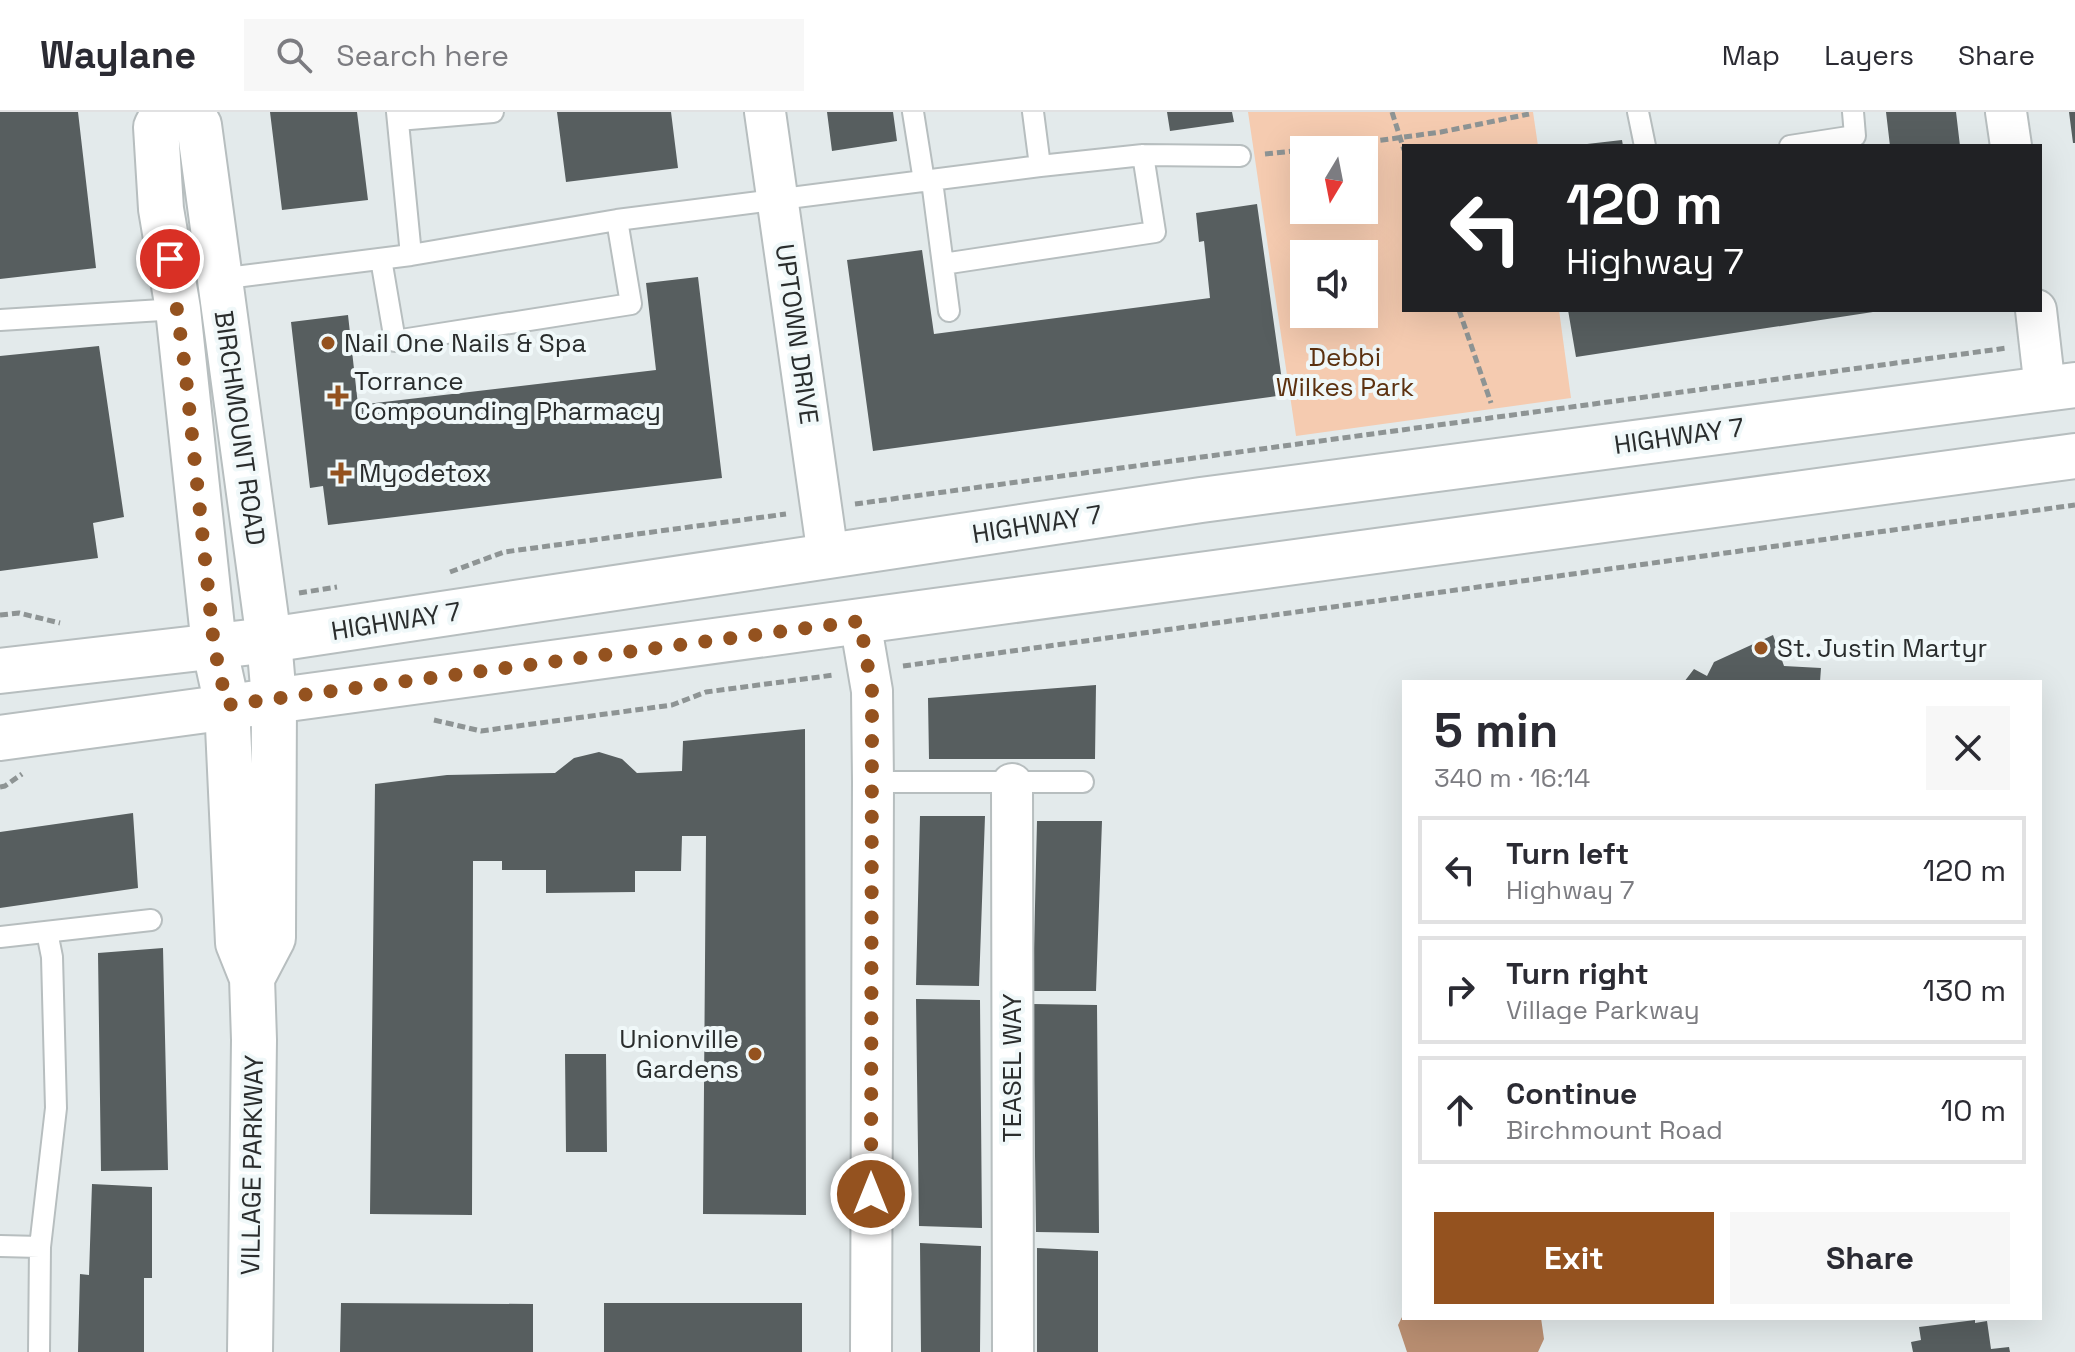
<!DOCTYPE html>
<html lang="en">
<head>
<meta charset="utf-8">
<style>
  :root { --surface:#fff; --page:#f7f7f7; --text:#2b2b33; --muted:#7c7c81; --line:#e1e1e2; --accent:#94521f }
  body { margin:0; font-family:"Space Grotesk",sans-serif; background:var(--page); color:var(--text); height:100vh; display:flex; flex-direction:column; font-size:30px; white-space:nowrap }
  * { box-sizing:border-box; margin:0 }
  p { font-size:26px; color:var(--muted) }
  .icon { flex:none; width:44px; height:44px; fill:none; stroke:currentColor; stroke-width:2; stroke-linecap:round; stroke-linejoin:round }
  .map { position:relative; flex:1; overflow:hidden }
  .drawer { position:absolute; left:1402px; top:568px; width:640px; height:640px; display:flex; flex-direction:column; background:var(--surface); border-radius:0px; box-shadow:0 8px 32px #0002 }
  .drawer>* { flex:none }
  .hud { position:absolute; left:1402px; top:32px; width:640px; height:168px; border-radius:0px; box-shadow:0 8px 32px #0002; background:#202124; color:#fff; overflow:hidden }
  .needle { width:52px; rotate:190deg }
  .fabs { position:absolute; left:1290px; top:24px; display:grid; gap:16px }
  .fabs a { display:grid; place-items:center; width:88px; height:88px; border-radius:0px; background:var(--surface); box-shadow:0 8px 32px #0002; font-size:40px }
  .pin { position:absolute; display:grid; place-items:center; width:68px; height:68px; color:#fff; margin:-34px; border:4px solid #fff; border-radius:50%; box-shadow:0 2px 8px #0007 }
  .me { position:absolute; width:88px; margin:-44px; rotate:0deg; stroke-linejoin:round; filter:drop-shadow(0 0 6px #0008) }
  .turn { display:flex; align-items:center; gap:28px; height:168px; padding:0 32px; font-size:36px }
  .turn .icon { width:104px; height:104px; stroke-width:2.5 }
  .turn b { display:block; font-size:56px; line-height:68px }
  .round { display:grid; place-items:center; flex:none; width:84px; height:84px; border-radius:0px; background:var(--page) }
  .head { display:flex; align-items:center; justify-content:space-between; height:136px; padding:0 32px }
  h1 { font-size:48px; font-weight:700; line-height:60px }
  .button { display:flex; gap:16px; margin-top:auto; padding:16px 32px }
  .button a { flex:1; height:92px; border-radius:0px; background:var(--accent); color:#fff; font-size:32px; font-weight:700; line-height:92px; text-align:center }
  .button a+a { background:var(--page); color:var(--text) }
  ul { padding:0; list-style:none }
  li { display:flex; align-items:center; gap:24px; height:108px; margin:0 16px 12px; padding:0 16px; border:4px solid var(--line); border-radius:0px }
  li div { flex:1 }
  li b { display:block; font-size:30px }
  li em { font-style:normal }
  header { display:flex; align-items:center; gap:48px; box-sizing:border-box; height:112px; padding:0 40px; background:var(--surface); border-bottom:2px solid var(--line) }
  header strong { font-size:38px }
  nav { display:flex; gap:44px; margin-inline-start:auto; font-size:28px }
  .search { width:560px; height:72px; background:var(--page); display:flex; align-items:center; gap:20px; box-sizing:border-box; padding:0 28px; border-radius:0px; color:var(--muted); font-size:30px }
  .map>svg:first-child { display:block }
  .green { fill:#f5cbb0; fill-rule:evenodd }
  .water { fill:#b98e71 }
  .building { fill:#575e5f }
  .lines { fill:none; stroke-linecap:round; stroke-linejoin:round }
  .lane-casing { stroke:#b7bebf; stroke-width:24 }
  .street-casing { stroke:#b7bebf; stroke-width:44 }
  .secondary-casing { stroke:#b7bebf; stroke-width:48 }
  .primary-casing { stroke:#b7bebf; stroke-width:48 }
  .path { stroke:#8e9494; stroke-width:5; stroke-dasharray:8 4; stroke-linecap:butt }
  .lane { stroke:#fff; stroke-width:20 }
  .street { stroke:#fff; stroke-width:40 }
  .secondary { stroke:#fff; stroke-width:44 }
  .primary { stroke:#fff; stroke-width:44 }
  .route { stroke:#94521f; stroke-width:14; stroke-dasharray:0 25.2 }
  .poi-dot { fill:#94521f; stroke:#f0f8f9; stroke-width:3 }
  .labels { text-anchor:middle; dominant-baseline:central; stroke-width:8; stroke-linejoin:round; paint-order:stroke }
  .street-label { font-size:26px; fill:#2a2d2d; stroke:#f0f8f9 }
  .poi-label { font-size:26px; fill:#2a2d2d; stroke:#f0f8f9; text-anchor:start }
  .park-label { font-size:26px; fill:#5c310f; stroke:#f0f8f9 }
</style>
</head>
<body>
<header>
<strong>Waylane</strong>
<div class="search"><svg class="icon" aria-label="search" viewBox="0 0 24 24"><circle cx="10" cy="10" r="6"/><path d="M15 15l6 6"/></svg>Search here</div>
<nav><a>Map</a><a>Layers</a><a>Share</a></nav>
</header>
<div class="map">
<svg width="2075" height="1240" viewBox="0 0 2075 1240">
  <rect width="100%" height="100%" fill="#e3eaeb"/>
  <!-- green -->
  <path class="green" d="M1248,0h285l5,34h-134v164h155l12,88 -275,38zM1304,38h60v60h-60zM1304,142h60v60h-60z"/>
  <!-- water -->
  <path class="water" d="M1404,1201v5h137l3,21 -6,13h-131l-9,-27z"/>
  <!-- building -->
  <path class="building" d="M0,0h78l18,156 -96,11z
    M270,0h87l11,88 -86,10z
    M557,0h114l7,56 -112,14z
    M827,0h66l4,29 -65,10z
    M1167,0h65l2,10 -64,9z
    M1886,0h70l4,34h-70z
    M2069,0h6v31h-2z
    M1622,28l1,6h-36v-2z
    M1257,92l27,191 -411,56 -26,-191 75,-10 12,84 276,-36 -6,-57 -5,1 -3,-29z
    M698,165l24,201 -394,47 -5,-39 -13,2 -19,-166 57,-7 10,90 298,-35 -10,-87z
    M1568,198h305v2l-297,45z
    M99,234l25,171 -31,6 5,35 -98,13v-215z
    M1773,523l11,31 37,2 -1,14h-136l10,-13 13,7 7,-14z
    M1096,573l-1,74h-166l-1,-61z
    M805,617l1,486 -103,-1 3,-378h-24l-1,35h-46v21l-89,1v-23h-44v-9h-29l-1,354 -102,-1 5,-430 72,-9 108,-2 19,-15 25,-6 23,7 15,14 45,-2 1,-30z
    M133,701l5,75 -138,20v-76z
    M920,704h65l-6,170 -63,-1z
    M1037,709h65l-6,170h-63z
    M163,836l5,222 -67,1 -3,-218z
    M916,887l64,1 2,228 -63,-2z
    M1033,892l64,1 2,228 -63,-1z
    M565,942h41l1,98h-41z
    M92,1072l60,3v91h-8v74h-66l2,-78 9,1z
    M920,1131l61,3 -1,106h-59z
    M1037,1136l61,3v101h-61z
    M341,1191l192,1v48h-193z
    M604,1191h198v49h-198z
    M1975,1208v3l12,-2 4,28 18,-2 1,5h-97l-2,-10 10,-2 -2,-13z"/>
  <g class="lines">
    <!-- lane casing -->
    <g class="lane-casing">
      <path id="lane" d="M397,0l14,143
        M913,0l11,69
        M1033,0l7,54
        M1638,0l7,34
        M398,8l95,-8
        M1790,34l65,-10 -2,-24
        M932,69l17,130
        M381,147l14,82 236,-37 -14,-84
        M943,152l212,-32 -12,-77
        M219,167l192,-24 206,-35 423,-54 103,-11 97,1
        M0,208l178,-11
        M873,670h210
        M0,825l151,-17
        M0,1134l40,1
        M39,1240l1,-105 16,-139 -4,-151 -5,-25"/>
    </g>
    <!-- street casing -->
    <g class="street-casing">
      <path id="street" d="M765,0l63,444
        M2006,0l5,34
        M2036,198l9,79
        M860,509l12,70 1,91 -2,570
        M1012,672l1,568"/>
    </g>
    <!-- secondary casing -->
    <g class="secondary-casing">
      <path id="secondary" d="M164,0l-8,15 5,82 17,100 36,337 13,59 11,238 14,35 2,62 -4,312
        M190,0l9,13 70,515 5,59 -1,239 -21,40"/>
    </g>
    <!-- primary casing -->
    <g class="primary-casing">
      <path id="primary" d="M0,559l269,-31 932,-140 874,-115
        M0,626l2075,-282"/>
    </g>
    <!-- path -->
    <path class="path" d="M1392,0l12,38
      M1309,38l132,-18 88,-18
      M1265,42l39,-4
      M1459,198l32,93
      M855,392l1152,-156
      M450,460l54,-20 282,-38
      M299,481l38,-6
      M0,503l19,-2 41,10
      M903,554l1172,-161
      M434,608l47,11 191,-26 34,-13 128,-17
      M0,675l5,-1 17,-12"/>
    <!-- lane -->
    <use href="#lane" class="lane"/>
    <!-- street -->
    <use href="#street" class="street"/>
    <!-- secondary -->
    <use href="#secondary" class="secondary"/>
    <!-- primary -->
    <use href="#primary" class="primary"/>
  </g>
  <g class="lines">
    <!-- route -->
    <path class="route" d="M170,147l15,109 29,278 13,59 633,-84 12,70v30l-1,473"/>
  </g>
  <!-- markers -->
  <g class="poi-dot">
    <circle cx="328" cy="231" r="8"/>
    <path d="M334 272h8v8h8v8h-8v8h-8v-8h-8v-8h8z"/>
    <path d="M337 349h8v8h8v8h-8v8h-8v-8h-8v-8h8z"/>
    <circle cx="1761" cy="536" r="8"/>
    <circle cx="755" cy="942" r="8"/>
  </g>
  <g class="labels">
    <!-- street labels -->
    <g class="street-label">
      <text transform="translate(797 222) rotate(82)">UPTOWN DRIVE</text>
      <text transform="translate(240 316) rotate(82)">BIRCHMOUNT ROAD</text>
      <text transform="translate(1679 324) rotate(-8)">HIGHWAY 7</text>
      <text transform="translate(1037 412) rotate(-9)">HIGHWAY 7</text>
      <text transform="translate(396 509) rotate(-9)">HIGHWAY 7</text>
      <text transform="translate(1012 956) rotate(-90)">TEASEL WAY</text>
      <text transform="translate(252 1053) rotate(-89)">VILLAGE PARKWAY</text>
    </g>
    <!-- poi labels -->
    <g class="poi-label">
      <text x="344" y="231">Nail One Nails &amp; Spa</text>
      <text x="354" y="269">Torrance<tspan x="354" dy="30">Compounding Pharmacy</tspan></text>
      <text x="359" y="361">Myodetox</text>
      <text x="1777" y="536">St. Justin Martyr</text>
      <text x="739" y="927" text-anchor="end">Unionville<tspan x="739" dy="30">Gardens</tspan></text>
    </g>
    <!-- park labels -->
    <g class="park-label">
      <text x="1345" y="245">Debbi<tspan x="1345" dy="30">Wilkes Park</tspan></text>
    </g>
  </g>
</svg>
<div class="fabs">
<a><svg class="needle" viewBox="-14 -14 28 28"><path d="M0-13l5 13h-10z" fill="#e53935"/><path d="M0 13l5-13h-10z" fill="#7c7c81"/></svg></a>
<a><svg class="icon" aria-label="sound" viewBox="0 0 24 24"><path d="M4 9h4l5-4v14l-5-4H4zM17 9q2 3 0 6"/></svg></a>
</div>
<div class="pin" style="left:170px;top:147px;background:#d93025"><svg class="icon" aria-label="arrive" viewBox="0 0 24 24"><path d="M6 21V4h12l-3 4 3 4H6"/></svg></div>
<svg class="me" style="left:871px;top:1082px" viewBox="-20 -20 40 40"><circle r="17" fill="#94521f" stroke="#fff" stroke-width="3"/><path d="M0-11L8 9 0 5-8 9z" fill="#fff"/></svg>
<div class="hud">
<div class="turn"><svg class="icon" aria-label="left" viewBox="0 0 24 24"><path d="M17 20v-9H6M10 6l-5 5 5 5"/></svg><div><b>120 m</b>Highway 7</div></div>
</div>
<section class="drawer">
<div class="head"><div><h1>5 min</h1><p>340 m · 16:14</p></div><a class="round"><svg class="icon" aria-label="close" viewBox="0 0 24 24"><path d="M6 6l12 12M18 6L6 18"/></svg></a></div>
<ul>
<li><svg class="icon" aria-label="left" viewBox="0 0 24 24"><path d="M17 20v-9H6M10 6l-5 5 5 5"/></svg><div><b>Turn left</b><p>Highway 7</p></div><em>120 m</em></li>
<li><svg class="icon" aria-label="right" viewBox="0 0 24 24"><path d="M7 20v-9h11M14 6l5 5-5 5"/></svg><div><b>Turn right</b><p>Village Parkway</p></div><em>130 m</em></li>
<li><svg class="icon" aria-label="ahead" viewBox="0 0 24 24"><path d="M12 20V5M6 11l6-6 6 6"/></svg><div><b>Continue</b><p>Birchmount Road</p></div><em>10 m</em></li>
</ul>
<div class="button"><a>Exit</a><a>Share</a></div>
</section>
</div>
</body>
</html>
